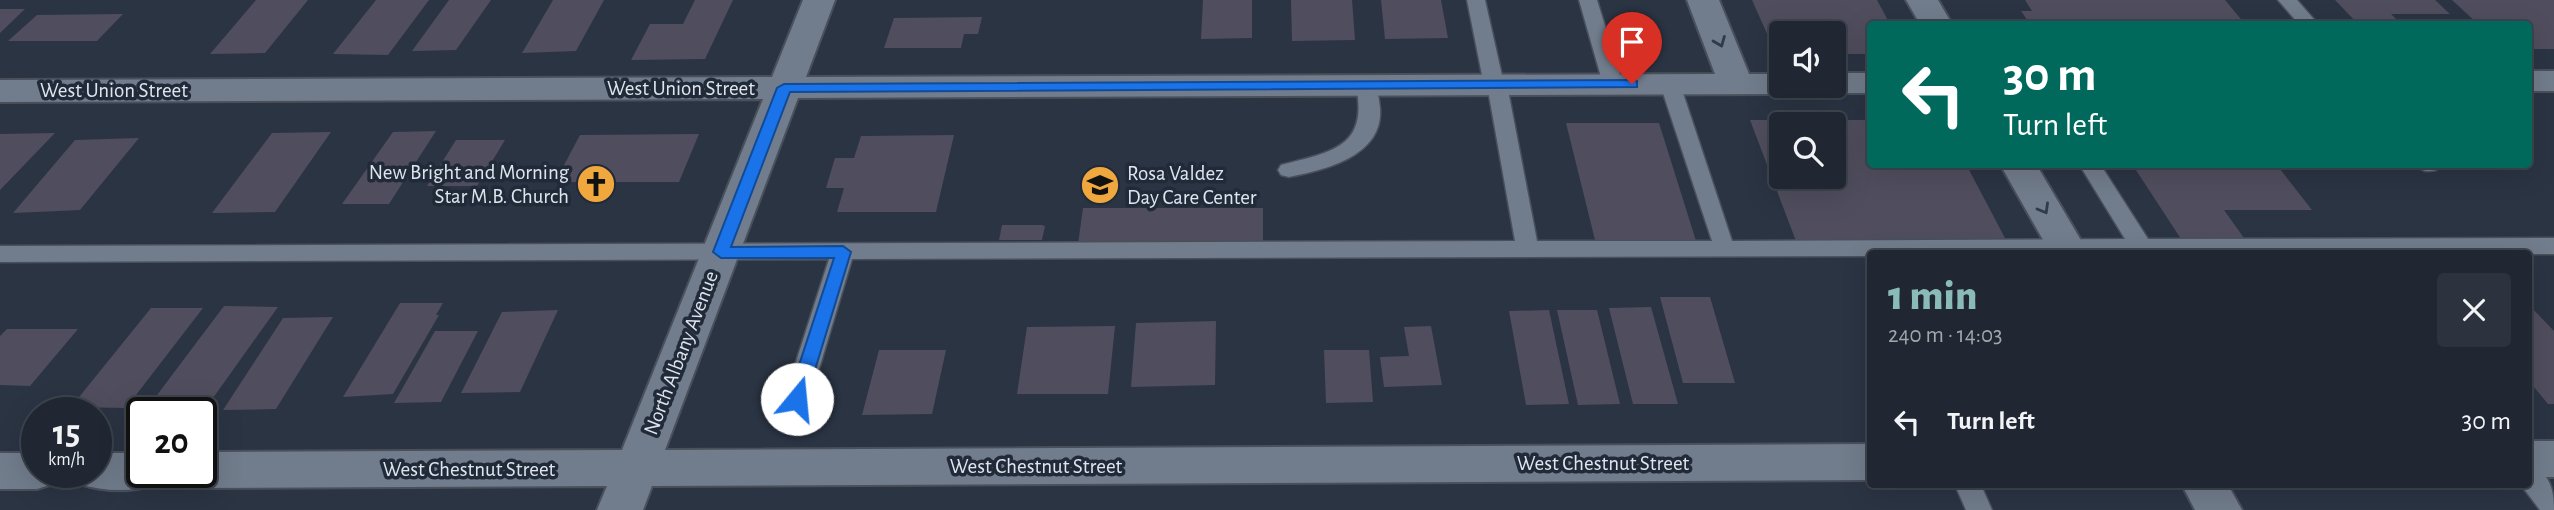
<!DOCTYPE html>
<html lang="en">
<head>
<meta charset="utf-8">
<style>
  :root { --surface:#202732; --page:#2d333e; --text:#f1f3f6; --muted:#a2a5ac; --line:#3d444d; --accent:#8bbbb9 }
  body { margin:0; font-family:"Alegreya Sans",sans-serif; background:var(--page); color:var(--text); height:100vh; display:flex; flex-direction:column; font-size:26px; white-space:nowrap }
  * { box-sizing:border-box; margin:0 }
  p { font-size:23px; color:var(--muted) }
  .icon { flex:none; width:38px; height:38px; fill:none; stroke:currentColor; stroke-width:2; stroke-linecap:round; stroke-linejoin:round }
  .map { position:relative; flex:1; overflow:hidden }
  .sheet { position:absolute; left:1867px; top:250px; width:665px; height:238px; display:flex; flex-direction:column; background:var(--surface); border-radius:7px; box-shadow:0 7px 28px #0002,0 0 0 2px var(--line) }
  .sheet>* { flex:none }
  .banner { position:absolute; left:1867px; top:21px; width:665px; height:147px; border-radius:7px; box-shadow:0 7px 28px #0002,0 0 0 2px var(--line); background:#00695c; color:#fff; overflow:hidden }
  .buttons { position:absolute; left:1769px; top:21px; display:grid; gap:14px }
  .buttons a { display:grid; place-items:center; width:77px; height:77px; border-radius:7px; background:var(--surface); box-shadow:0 7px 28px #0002,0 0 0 2px var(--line); font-size:35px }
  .speed { position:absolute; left:21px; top:397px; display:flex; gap:14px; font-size:35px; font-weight:700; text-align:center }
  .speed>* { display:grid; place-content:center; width:91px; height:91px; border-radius:50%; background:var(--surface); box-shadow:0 7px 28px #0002,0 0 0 2px var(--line); line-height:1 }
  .speed small { font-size:18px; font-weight:400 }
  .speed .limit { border:4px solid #111; border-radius:10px; background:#fff; color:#111 }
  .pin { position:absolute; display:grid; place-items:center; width:60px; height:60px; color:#fff; margin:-72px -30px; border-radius:50% 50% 50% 0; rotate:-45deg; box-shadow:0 0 7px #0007 }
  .pin .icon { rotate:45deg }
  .me { position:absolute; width:77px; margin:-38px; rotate:17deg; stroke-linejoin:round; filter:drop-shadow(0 0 5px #0008) }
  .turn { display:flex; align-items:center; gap:24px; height:147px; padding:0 21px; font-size:32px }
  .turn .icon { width:91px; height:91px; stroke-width:2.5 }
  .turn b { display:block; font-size:49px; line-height:60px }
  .round { display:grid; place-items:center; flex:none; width:74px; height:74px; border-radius:7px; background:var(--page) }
  .summary { display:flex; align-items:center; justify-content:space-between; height:119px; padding:0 21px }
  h1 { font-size:42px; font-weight:800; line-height:52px; color:var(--accent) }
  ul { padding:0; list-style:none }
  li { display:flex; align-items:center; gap:21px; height:105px; padding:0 21px }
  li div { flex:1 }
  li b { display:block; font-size:26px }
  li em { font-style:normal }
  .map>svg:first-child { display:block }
  .building { fill:#504d5e; fill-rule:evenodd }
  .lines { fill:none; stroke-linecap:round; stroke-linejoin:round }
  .service-casing { stroke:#49505c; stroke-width:3 }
  .minor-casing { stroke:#49505c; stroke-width:4 }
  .secondary-casing { stroke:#49505c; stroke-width:4 }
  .path { stroke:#7e8692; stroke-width:3.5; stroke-dasharray:6 3.5; stroke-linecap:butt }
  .service { fill:#717c8c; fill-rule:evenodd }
  .minor { fill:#717c8c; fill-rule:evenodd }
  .secondary { fill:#717c8c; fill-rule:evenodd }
  .oneway { stroke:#313a49 }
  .route { fill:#1a73e8; stroke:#114b97; stroke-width:2 }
  .labels { text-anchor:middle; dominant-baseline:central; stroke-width:7; stroke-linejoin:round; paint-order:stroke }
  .street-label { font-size:21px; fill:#dfe5ef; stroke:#212a38 }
  .poi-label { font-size:21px; fill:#dfe5ef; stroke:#212a38; text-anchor:end }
</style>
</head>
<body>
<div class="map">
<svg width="2554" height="510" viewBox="0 0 2554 510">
  <rect width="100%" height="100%" fill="#2b3443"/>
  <!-- building -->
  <path class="building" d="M256,0h52l-43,53 -55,1z
    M376,0h53l-41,55 -55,-1z
    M449,0h42l-35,50 -44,1z
    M553,0h51l-28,51 -54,2z
    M695,0h38l-28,59 -74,1 19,-36h33z
    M1203,0h49v38l-51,1z
    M1291,0h61l3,40 -63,1z
    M1381,0h60l7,38 -63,1z
    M1752,0h125l13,24h-19v30h-37v-21h-52v21h-6z
    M2025,0h200l20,24h-215l-9,-13h11z
    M2335,0h100l15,14h-59l10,10h-43z
    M2452,0h102v49h-25v-25h-51z
    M0,9h25l-25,24z
    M123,14l-26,27h-89l29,-26z
    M982,17l-4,17h-14l-3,14h-77l10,-30z
    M1750,120h121v44h95l40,76 -210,1zM1782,124h52v53h-52z
    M1566,123h93l38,121h-101z
    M436,131l-47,73h-47l51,-72z
    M331,132l-56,80 -63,1 60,-80z
    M55,133l-55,57v-56z
    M699,134l-20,48h-124l25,-47z
    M954,135l-18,77h-99l7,-24h-18l9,-30h19l7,-22z
    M139,138l-59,72 -67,3 62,-73z
    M456,140h49l-28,46h-50z
    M2132,164h144l36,46h-88l20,28 -63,1z
    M1083,208h180v36h-185z
    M1002,225h39l4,1 -3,14h-43z
    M1660,297h50l25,86h-52z
    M400,303h43l-7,12h3l-46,79 -50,3z
    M2529,305l25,26v73h-6l-19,-23z
    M224,306l54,1 -75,105 -58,-1z
    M1651,307l27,97h-45l-24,-96z
    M151,308h52l-77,100 -55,-1z
    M558,310l-38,82 -59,1 41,-81z
    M1549,310l20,94 -43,1 -17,-94z
    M1557,310h40l23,94 -42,1z
    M333,317l-57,92 -53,1 60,-92z
    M1216,321l-1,64 -84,2 5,-64z
    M1115,326l-7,68h-91l10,-67z
    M1431,326l11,59 -58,2 -4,-30 29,-1 -5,-29z
    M7,329h71l-48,57 -30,-1v-49z
    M435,331h43l-37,71 -47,1z
    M879,350h67l-14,64 -70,1z
    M1324,350h45l4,52 -47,1z"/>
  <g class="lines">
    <!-- service casing -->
    <g class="service-casing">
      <path id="service" d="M1467,0h18l18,80 4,5 30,156h175l-52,-157 3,-4h14l3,4 52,157 393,-2 -46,-75h21l48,75 406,-1v16h-683v2l-1019,3 -42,140 -4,7 -9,3 -9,-3 -4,-7 45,-140 -829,3v-16l1515,-5 -27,-151 -4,-5z
        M1579,0h18l26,84 -3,4h-14l-3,-4z
        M2278,0h19l21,24h-19z
        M1366,80l7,2c5,7 6,17 7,26 4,48 -55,62 -91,69l-8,-2 -3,-5 3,-5c49,-13 88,-17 75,-79l3,-4z
        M2417,164h21l1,1 -3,5c-9,2 -14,2 -19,-6z
        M2529,465c21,7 25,25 25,45h-14l-19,-25h8z
        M1955,485h26l11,25h-26z"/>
    </g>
    <!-- minor casing -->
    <g class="minor-casing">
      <path id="minor" d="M803,0h32l-29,77 909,-3 -28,-74h32l30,74h33v12h16l-4,5 -12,3 -984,4 -133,352 1206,-6v36l-1219,6 -9,24h-46l10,-24 -406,2 -16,-5 -5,-11h21v-20l421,-2 141,-351 -763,3v-22l772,-3z
        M2529,71h25v20h-25z
        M1834,73h37v20h-37l-12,-3 -3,-4h15z
        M2529,441h25v36h-25z
        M0,453h37v19h21l-5,12 -16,5h-37z
        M96,453h46v19h21l-5,12c-25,8 -53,8 -78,0l-5,-12h21z"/>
    </g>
    <!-- secondary casing -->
    <g class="secondary-casing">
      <path id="secondary" d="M1906,0h32l14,24h-32z
        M2000,164h36l53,90h-38z
        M2182,485h46l14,25h-47z"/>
    </g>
    <!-- path -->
    <path class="path" d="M1988,22h41"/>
    <!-- service -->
    <use href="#service" class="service"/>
    <!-- minor -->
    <use href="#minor" class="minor"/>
    <!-- secondary -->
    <use href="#secondary" class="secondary"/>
  </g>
  <!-- one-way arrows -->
  <defs><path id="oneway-chevron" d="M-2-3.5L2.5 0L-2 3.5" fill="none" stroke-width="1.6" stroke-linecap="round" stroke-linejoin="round" transform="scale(1.75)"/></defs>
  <g class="oneway">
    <use href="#oneway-chevron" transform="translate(1720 42) rotate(68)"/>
    <use href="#oneway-chevron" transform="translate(2044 209) rotate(60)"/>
  </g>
  <!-- route -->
  <path class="route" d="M1632,80l5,1v6l-847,5 -59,155 112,-1 8,6 -45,147 -3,5h-12l-3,-5 46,-141h-113l-8,-6 64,-164 7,-4z"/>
  <!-- icons -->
  <defs>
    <g id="church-disc" transform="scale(2.0125)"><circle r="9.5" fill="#f0a73e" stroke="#212a38"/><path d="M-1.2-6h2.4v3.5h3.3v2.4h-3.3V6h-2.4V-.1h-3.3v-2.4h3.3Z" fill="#111"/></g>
    <g id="school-disc" transform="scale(2.0125)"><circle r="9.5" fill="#f0a73e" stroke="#212a38"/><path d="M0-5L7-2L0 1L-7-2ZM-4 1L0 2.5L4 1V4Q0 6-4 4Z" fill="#111"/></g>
  </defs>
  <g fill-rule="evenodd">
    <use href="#church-disc" x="596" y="184"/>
    <use href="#school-disc" x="1100" y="185"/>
  </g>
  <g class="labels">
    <!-- street labels -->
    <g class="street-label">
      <text x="681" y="88">West Union Street</text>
      <text x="114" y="90">West Union Street</text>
      <text transform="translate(681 353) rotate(-69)">North Albany Avenue</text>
      <text x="1603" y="463">West Chestnut Street</text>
      <text x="1036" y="466">West Chestnut Street</text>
      <text x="469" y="469">West Chestnut Street</text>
    </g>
    <!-- poi labels -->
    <g class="poi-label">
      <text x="569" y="172">New Bright and Morning<tspan x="569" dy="24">Star M.B. Church</tspan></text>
      <text x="1127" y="173" text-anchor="start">Rosa Valdez<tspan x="1127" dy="24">Day Care Center</tspan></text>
    </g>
  </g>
</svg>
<div class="buttons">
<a><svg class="icon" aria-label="sound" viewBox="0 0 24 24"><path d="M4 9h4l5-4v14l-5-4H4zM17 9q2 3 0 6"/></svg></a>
<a><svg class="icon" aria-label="search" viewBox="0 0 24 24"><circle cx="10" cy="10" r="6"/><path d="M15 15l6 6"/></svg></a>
</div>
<div class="speed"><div>15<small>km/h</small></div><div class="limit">20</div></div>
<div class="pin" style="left:1632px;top:84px;background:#d93025"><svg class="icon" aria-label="arrive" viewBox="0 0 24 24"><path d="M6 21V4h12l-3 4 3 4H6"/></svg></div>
<svg class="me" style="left:797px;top:399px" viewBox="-20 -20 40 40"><circle r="19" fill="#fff"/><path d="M0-13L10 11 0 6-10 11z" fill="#1a73e8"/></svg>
<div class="banner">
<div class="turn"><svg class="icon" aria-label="left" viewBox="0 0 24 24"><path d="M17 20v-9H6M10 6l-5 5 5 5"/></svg><div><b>30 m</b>Turn left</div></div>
</div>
<section class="sheet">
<div class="summary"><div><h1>1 min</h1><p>240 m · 14:03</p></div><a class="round"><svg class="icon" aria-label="close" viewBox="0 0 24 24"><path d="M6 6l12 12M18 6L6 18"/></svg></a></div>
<ul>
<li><svg class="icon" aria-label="left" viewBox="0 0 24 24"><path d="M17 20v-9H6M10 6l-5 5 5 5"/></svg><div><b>Turn left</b></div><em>30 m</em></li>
</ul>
</section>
</div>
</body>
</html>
